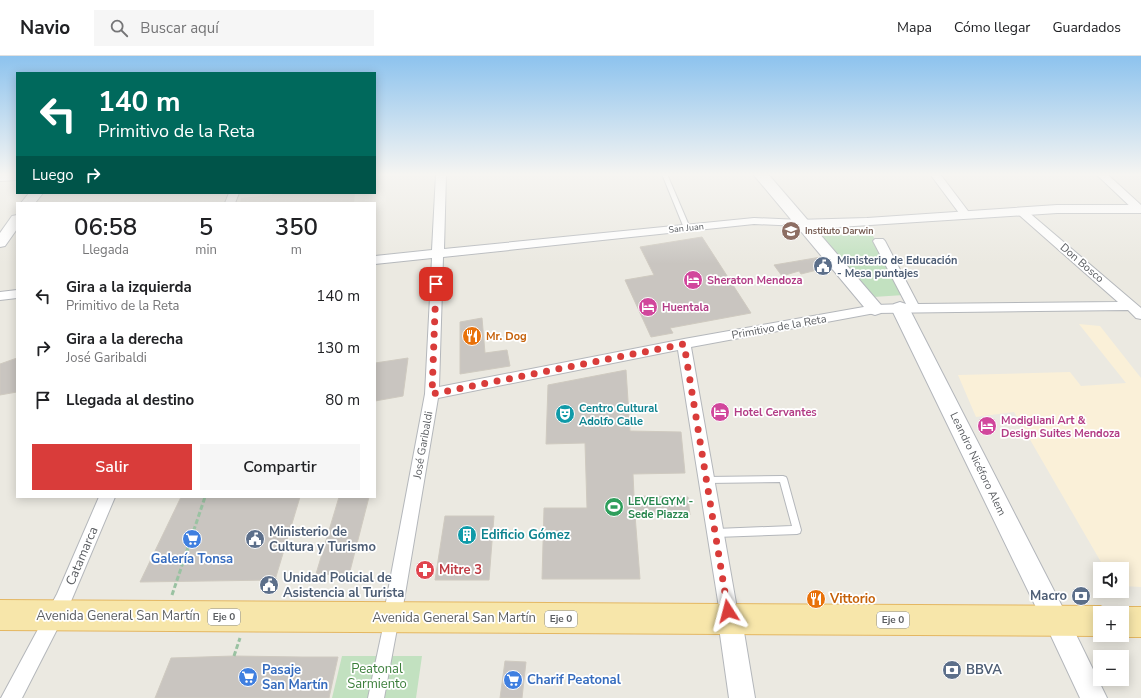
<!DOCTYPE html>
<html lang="es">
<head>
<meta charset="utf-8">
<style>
  :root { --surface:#fff; --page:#f6f6f6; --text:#202124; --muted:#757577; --line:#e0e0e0; --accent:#d93c3a }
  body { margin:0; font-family:"Nunito Sans",sans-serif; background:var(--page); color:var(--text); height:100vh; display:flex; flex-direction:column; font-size:15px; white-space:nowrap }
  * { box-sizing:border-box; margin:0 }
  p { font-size:13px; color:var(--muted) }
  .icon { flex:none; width:22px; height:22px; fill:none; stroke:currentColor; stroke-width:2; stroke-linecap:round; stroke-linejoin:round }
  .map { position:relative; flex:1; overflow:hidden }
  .drawer { position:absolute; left:16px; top:146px; width:360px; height:296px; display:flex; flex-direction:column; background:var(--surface); border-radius:0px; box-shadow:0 2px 10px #0003 }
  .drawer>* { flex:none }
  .top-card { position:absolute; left:16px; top:16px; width:360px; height:122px; border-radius:0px; box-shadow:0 2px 10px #0003; background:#00695c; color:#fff; overflow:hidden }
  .tools { position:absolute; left:1093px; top:506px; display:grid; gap:8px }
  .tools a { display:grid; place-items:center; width:36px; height:36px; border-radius:0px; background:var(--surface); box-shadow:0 2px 10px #0003; font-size:20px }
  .pin { position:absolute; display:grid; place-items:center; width:34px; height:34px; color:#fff; margin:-17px; border-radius:8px; box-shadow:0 2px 6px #0006 }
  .me { position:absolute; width:44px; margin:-22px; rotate:351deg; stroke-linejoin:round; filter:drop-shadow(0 0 3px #0008) }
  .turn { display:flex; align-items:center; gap:14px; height:84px; padding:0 16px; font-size:18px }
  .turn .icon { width:52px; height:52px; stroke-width:2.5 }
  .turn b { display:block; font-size:28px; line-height:34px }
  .then { display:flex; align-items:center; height:38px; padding:0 16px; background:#0003; gap:8px; font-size:15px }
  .eta { display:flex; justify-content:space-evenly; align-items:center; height:68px; text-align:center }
  .eta b { font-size:24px; font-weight:600; line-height:28px }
  .primary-button { display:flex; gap:8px; margin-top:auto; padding:8px 16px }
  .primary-button a { flex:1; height:46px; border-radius:0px; background:var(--accent); color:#fff; font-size:16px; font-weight:600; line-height:46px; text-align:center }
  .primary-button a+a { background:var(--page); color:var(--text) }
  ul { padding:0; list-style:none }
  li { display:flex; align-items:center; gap:12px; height:52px; padding:0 16px }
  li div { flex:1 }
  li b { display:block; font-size:15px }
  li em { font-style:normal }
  header { display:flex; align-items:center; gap:24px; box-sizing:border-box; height:56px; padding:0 20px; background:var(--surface); border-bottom:1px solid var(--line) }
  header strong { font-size:19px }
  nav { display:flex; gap:22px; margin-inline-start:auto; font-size:14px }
  .search { width:280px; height:36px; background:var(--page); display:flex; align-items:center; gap:10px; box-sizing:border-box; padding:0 14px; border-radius:0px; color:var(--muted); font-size:15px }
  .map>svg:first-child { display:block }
  .commercial { fill:#faf0d8 }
  .education { fill:#dedad3 }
  .green { fill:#c2e1c0 }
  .building { fill:#c9c5c0; stroke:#cfcac0 }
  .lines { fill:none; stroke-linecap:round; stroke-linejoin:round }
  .service-casing { stroke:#b4b7bb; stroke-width:2 }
  .pedestrian-casing { stroke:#b4b7bb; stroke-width:2 }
  .minor-casing { stroke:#b4b7bb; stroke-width:2 }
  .tertiary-casing { stroke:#b4b7bb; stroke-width:2 }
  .secondary-casing { stroke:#b3b6bb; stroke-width:2 }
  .primary-casing { stroke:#e4b762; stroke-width:2 }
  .path { stroke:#9ac2a2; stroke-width:3; stroke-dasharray:5 2.5; stroke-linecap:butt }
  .service { fill:#fff; fill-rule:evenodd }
  .pedestrian { fill:#fff; fill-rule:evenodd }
  .minor { fill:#fff; fill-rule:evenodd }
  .tertiary { fill:#fff; fill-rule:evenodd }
  .secondary { fill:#fff; fill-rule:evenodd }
  .primary { fill:#f7e6aa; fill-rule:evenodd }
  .route { stroke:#d93c3a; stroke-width:7; stroke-dasharray:0 12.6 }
  .labels { text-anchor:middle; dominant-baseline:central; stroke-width:3.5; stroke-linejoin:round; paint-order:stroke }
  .far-street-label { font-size:9px; fill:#5a5d61; stroke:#fff }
  .far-education-label { font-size:9px; font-weight:bold; fill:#785e54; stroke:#fff; text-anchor:start }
  .shield { fill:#fff; stroke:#8c8e90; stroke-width:1 }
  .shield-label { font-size:10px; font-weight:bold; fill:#5a5d61 }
  .service-label { font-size:11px; font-weight:bold; fill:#4e5e75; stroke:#fff; text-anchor:start }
  .street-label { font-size:11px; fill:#5a5d61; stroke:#fff }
  .hotel-label { font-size:11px; font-weight:bold; fill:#b23c85; stroke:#fff; text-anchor:start }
  .food-label { font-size:11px; font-weight:bold; fill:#c56008; stroke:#fff; text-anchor:start }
  .culture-label { font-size:11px; font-weight:bold; fill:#0d838f; stroke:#fff; text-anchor:start }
  .leisure-label { font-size:11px; font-weight:bold; fill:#27864d; stroke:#fff; text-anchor:start }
  .near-service-label { font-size:13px; font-weight:bold; fill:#4e5e75; stroke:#fff; text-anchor:start }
  .near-culture-label { font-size:13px; font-weight:bold; fill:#0d838f; stroke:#fff; text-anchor:start }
  .near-street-label { font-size:13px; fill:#5a5d61; stroke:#fff }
  .near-shop-label { font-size:13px; font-weight:bold; fill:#366cbe; stroke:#fff; text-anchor:start }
  .near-health-label { font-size:13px; font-weight:bold; fill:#be3a42; stroke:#fff; text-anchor:start }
  .near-food-label { font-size:13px; font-weight:bold; fill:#c56008; stroke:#fff; text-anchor:start }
  .near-park-label { font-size:13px; fill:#3c7f3b; stroke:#fff }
</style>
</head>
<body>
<header>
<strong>Navio</strong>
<div class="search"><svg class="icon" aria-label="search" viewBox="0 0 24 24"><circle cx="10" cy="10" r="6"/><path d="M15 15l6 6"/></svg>Buscar aquí</div>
<nav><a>Mapa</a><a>Cómo llegar</a><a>Guardados</a></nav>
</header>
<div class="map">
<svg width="1141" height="642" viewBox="0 0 1141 642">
  <rect width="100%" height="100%" fill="#ebe9e1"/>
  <!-- commercial -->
  <path class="commercial" d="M1079,268l21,2 41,52v209l-19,-1v-17h-17l-91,-157 -38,5 -18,-42 112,-3 11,14 45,-3z"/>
  <!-- education -->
  <path class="education" d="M273,137h82l-1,10h-114l1,-5 31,-3z"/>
  <!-- green -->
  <path class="green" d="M872,178l32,61 -31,2 -52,-61z
    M342,600h80l-6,42h-84z"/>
  <!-- building -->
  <path class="building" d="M702,181l49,76 -81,15 3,5 -22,4 -26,-57 29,-5 -14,-28z
    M821,201l2,7 -8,3 2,3 -16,4 -2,-3 -17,5 -8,-11z
    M482,262l3,35 22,-3 3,16 -50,8v-52z
    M17,302v34l-17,3v-31z
    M408,302l-5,38 -28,5v-38z
    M626,314l4,61 51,1 4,41 -52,1 1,22 54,1 2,18h-55l5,64h-98l2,-71h43l-2,-65 -39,1 2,-59z
    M181,441h119l-25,83 -135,2z
    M339,441h30l-20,78 -33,-1z
    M445,460h49l-5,64h-54z
    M234,600l68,1h36l-9,41h-174l16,-40z
    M505,605l21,1 -4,36h-22z"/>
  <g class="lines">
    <!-- service casing -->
    <g class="service-casing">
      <path id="service" d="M662,118h5l23,54 -1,1h-4l-1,-1z
        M783,420l3,1 1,2 14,51 -1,3 -3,1 -81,3 -3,-1 -1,-3 1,-3 3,-1 76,-3 -12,-44 -73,1 -3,-1 -1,-2 1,-2 3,-1z"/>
    </g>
    <!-- pedestrian casing -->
    <g class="pedestrian-casing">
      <path id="pedestrian" d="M392,555l5,2 2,5 -15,80h-16l17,-80 2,-5z"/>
    </g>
    <!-- minor casing -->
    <g class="minor-casing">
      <path id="minor" d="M436,118h10l-2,75 310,-31 47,2 5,3 -5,3 -47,-2 -311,33 -4,130 245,-48 191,-34 31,-1 -33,-63 2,-2h8l2,2 33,63 200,-2 -100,-88 -1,-2 5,-3 4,1 115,98v11l-5,-1 -8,-8 -253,3 -184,34 48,273 -2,7 -7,2 -7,-2 -2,-7 -43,-270 -240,48 -37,220 -2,7 -7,2 -7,-2 -2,-7 42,-224 7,-136 -57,6v-8l57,-6z
        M930,118h10l31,41 -1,2h-8z
        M1096,118h11l34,31v7l-6,-1z
        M229,137h10l-4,10h-10z
        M17,234v8l-17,2v-8z
        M99,441h16l-46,109 -47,92h-21l56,-104z"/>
    </g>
    <!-- tertiary casing -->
    <g class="tertiary-casing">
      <path id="tertiary" d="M0,118h17v6l-17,1z
        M29,137h14l-8,10h-14z
        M1057,149h84v8h-84l-234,15 -27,-2 -2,-3 2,-3 71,-2z
        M17,159v14l-12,17 -5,1v-14l12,-17z
        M730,552l9,3 3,9 13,78h-26l-11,-78 3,-9z
        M1056,553l9,3 42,86h-27l-36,-77 3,-9z"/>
    </g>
    <!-- secondary casing -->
    <g class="secondary-casing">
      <path id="secondary" d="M753,118h15l113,131 3,4 -3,4 -6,2 -6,-2z
        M900,246l6,2 3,4 156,304 4,9 -4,9 -9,4 -9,-4 -156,-322 3,-4z"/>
    </g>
    <!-- primary casing -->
    <g class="primary-casing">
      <path id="primary" d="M0,544l1100,6 10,5 1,1 11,-5h19v30h-19l-4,-2h4v-22h-22v22h2l-2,1 -1100,-6z"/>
    </g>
    <!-- path -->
    <path class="path" d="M172,539l33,-98
      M234,600l6,-18"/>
    <!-- service -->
    <use href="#service" class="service"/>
    <!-- pedestrian -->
    <use href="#pedestrian" class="pedestrian"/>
    <!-- minor -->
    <use href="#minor" class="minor"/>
    <!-- tertiary -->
    <use href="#tertiary" class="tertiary"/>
    <!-- secondary -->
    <use href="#secondary" class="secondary"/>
    <!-- primary -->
    <use href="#primary" class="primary"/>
  </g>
  <!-- sky -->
  <linearGradient id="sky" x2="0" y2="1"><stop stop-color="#8dc3ee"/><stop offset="0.57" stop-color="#f6f5f2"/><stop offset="1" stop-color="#f6f5f2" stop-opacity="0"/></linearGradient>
  <rect width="1141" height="208" fill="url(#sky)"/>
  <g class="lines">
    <!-- route -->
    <path class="route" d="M436,228l-4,110 252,-50 44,267"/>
  </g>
  <!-- icons -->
  <defs>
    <g id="university-disc" transform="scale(1)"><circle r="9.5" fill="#8d6e63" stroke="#fff"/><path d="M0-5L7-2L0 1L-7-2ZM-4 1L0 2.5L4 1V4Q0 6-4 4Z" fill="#fff"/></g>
    <g id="civic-disc" transform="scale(1)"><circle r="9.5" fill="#5c6f8a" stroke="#fff"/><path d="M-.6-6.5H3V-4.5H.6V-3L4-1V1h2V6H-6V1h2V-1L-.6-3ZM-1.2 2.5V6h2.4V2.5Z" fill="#fff"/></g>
    <g id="hotel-disc" transform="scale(1)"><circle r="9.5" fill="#d1479c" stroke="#fff"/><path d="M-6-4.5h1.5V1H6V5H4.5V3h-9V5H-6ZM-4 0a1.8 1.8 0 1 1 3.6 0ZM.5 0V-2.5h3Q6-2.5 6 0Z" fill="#fff"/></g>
    <g id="restaurant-disc" transform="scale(1)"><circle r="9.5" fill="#e8710a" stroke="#fff"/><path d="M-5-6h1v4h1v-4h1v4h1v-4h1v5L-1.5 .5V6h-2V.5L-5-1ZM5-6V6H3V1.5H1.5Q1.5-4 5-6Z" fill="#fff"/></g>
    <g id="theatre-disc" transform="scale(1)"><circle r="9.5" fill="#0f9aa8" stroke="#fff"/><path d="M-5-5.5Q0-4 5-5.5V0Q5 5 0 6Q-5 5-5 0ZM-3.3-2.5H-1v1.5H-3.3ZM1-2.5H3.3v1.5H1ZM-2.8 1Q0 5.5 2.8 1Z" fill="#fff"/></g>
    <g id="stadium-disc" transform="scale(1)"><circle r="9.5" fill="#2e9e5b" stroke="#fff"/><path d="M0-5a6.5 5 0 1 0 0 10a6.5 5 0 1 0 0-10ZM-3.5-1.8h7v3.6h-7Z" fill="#fff"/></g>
    <g id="building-disc" transform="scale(1)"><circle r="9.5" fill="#0f9aa8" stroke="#fff"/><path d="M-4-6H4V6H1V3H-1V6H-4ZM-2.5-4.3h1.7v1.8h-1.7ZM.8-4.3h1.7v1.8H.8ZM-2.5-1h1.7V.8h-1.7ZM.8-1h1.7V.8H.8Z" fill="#fff"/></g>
    <g id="supermarket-disc" transform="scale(1)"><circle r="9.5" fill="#3f7fe0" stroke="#fff"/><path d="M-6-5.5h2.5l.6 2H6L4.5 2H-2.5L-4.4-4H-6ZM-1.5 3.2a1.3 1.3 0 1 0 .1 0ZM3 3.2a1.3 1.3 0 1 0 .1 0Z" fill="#fff"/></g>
    <g id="pharmacy-disc" transform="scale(1)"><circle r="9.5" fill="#e0444e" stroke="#fff"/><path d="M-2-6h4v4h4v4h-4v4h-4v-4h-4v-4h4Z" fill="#fff"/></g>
    <g id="bank-disc" transform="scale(1)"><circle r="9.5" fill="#5c6f8a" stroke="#fff"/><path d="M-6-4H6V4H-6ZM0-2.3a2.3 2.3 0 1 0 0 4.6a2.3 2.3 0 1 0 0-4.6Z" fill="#fff"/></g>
  </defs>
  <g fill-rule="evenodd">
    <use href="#university-disc" x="791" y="175"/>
    <use href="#civic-disc" x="823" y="210"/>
    <use href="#hotel-disc" x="693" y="224"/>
    <use href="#hotel-disc" x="648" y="251"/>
    <use href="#restaurant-disc" x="472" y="280"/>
    <use href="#hotel-disc" x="720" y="356"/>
    <use href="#theatre-disc" x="565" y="358"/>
    <use href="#hotel-disc" x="987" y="370"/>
    <use href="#stadium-disc" x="614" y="451"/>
    <use href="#building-disc" x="467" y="479"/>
    <use href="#supermarket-disc" x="192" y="483"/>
    <use href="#civic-disc" x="255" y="483"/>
    <use href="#pharmacy-disc" x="425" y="514"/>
    <use href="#civic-disc" x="269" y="529"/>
    <use href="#bank-disc" x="1081" y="540"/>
    <use href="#restaurant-disc" x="816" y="543"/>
    <use href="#bank-disc" x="952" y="614"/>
    <use href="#supermarket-disc" x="248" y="621"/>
    <use href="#supermarket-disc" x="513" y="624"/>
  </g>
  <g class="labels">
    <!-- far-street labels -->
    <g class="far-street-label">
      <text transform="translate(686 172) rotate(-6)">San Juan</text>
    </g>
    <!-- far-education labels -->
    <g class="far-education-label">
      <text x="805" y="175">Instituto Darwin</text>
    </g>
    <!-- shield labels -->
    <g class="shield">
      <rect x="208" y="553" width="32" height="16" rx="3"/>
      <rect x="545" y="555" width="32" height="16" rx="3"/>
      <rect x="877" y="556" width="32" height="16" rx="3"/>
    </g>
    <g class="shield-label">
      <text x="224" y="561">Eje 0</text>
      <text x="561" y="563">Eje 0</text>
      <text x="893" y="564">Eje 0</text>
    </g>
    <!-- service labels -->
    <g class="service-label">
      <text x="837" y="204">Ministerio de Educación<tspan x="837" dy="13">- Mesa puntajes</tspan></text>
    </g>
    <!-- street labels -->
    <g class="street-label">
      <text transform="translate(1082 207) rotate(41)">Don Bosco</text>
      <text transform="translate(779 271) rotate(-10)">Primitivo de la Reta</text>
      <text transform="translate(423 389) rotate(-80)">José Garibaldi</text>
      <text transform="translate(978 408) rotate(64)">Leandro Nicéforo Alem</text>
    </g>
    <!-- hotel labels -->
    <g class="hotel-label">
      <text x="707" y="224">Sheraton Mendoza</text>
      <text x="662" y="251">Huentala</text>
      <text x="734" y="356">Hotel Cervantes</text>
      <text x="1001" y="364">Modigliani Art &amp;<tspan x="1001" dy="13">Design Suites Mendoza</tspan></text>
    </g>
    <!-- food labels -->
    <g class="food-label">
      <text x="486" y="280">Mr. Dog</text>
    </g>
    <!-- culture labels -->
    <g class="culture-label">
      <text x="579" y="352">Centro Cultural<tspan x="579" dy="13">Adolfo Calle</tspan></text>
    </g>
    <!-- leisure labels -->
    <g class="leisure-label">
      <text x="628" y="445">LEVELGYM -<tspan x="628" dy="13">Sede Piazza</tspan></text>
    </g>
    <!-- near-service labels -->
    <g class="near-service-label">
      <text x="269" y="476">Ministerio de<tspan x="269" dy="15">Cultura y Turismo</tspan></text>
      <text x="283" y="522">Unidad Policial de<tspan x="283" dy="15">Asistencia al Turista</tspan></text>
      <text x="1067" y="540" text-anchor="end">Macro</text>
      <text x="966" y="614">BBVA</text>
    </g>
    <!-- near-culture labels -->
    <g class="near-culture-label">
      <text x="481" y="479">Edificio Gómez</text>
    </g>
    <!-- near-street labels -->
    <g class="near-street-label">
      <text transform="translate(82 500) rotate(-67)">Catamarca</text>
      <text x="118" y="560">Avenida General San Martín</text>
      <text x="454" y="562">Avenida General San Martín</text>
    </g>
    <!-- near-shop labels -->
    <g class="near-shop-label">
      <text x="192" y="503" text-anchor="middle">Galería Tonsa</text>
      <text x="262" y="614">Pasaje<tspan x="262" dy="15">San Martín</tspan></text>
      <text x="527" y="624">Charif Peatonal</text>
    </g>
    <!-- near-health labels -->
    <g class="near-health-label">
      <text x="439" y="514">Mitre 3</text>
    </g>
    <!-- near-food labels -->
    <g class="near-food-label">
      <text x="830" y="543">Vittorio</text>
    </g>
    <!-- near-park labels -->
    <g class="near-park-label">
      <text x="377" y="613">Peatonal<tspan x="377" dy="15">Sarmiento</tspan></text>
    </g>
  </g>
</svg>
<div class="tools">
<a><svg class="icon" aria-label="sound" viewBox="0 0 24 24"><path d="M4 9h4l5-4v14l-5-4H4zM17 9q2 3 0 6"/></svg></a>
<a>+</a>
<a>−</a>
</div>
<div class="pin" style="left:436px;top:228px;background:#d93025"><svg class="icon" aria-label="arrive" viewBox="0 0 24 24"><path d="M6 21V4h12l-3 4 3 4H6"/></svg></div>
<svg class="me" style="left:728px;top:555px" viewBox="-20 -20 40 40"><path d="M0-17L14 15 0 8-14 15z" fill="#d93c3a" stroke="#fff" stroke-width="4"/></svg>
<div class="top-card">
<div class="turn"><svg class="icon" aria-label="left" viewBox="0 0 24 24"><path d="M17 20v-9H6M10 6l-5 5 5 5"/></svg><div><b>140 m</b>Primitivo de la Reta</div></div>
<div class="then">Luego<svg class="icon" aria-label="right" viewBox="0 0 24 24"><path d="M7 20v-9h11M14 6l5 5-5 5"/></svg></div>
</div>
<section class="drawer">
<div class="eta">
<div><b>06:58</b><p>Llegada</p></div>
<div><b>5</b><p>min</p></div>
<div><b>350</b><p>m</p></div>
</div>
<ul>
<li><svg class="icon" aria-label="left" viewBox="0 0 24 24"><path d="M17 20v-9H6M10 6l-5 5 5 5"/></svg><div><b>Gira a la izquierda</b><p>Primitivo de la Reta</p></div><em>140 m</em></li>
<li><svg class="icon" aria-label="right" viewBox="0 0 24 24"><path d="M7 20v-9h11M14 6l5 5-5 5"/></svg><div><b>Gira a la derecha</b><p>José Garibaldi</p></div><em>130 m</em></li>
<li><svg class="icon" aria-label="arrive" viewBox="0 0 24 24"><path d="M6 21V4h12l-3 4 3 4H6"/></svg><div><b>Llegada al destino</b></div><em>80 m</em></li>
</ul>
<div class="primary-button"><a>Salir</a><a>Compartir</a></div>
</section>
</div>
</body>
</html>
